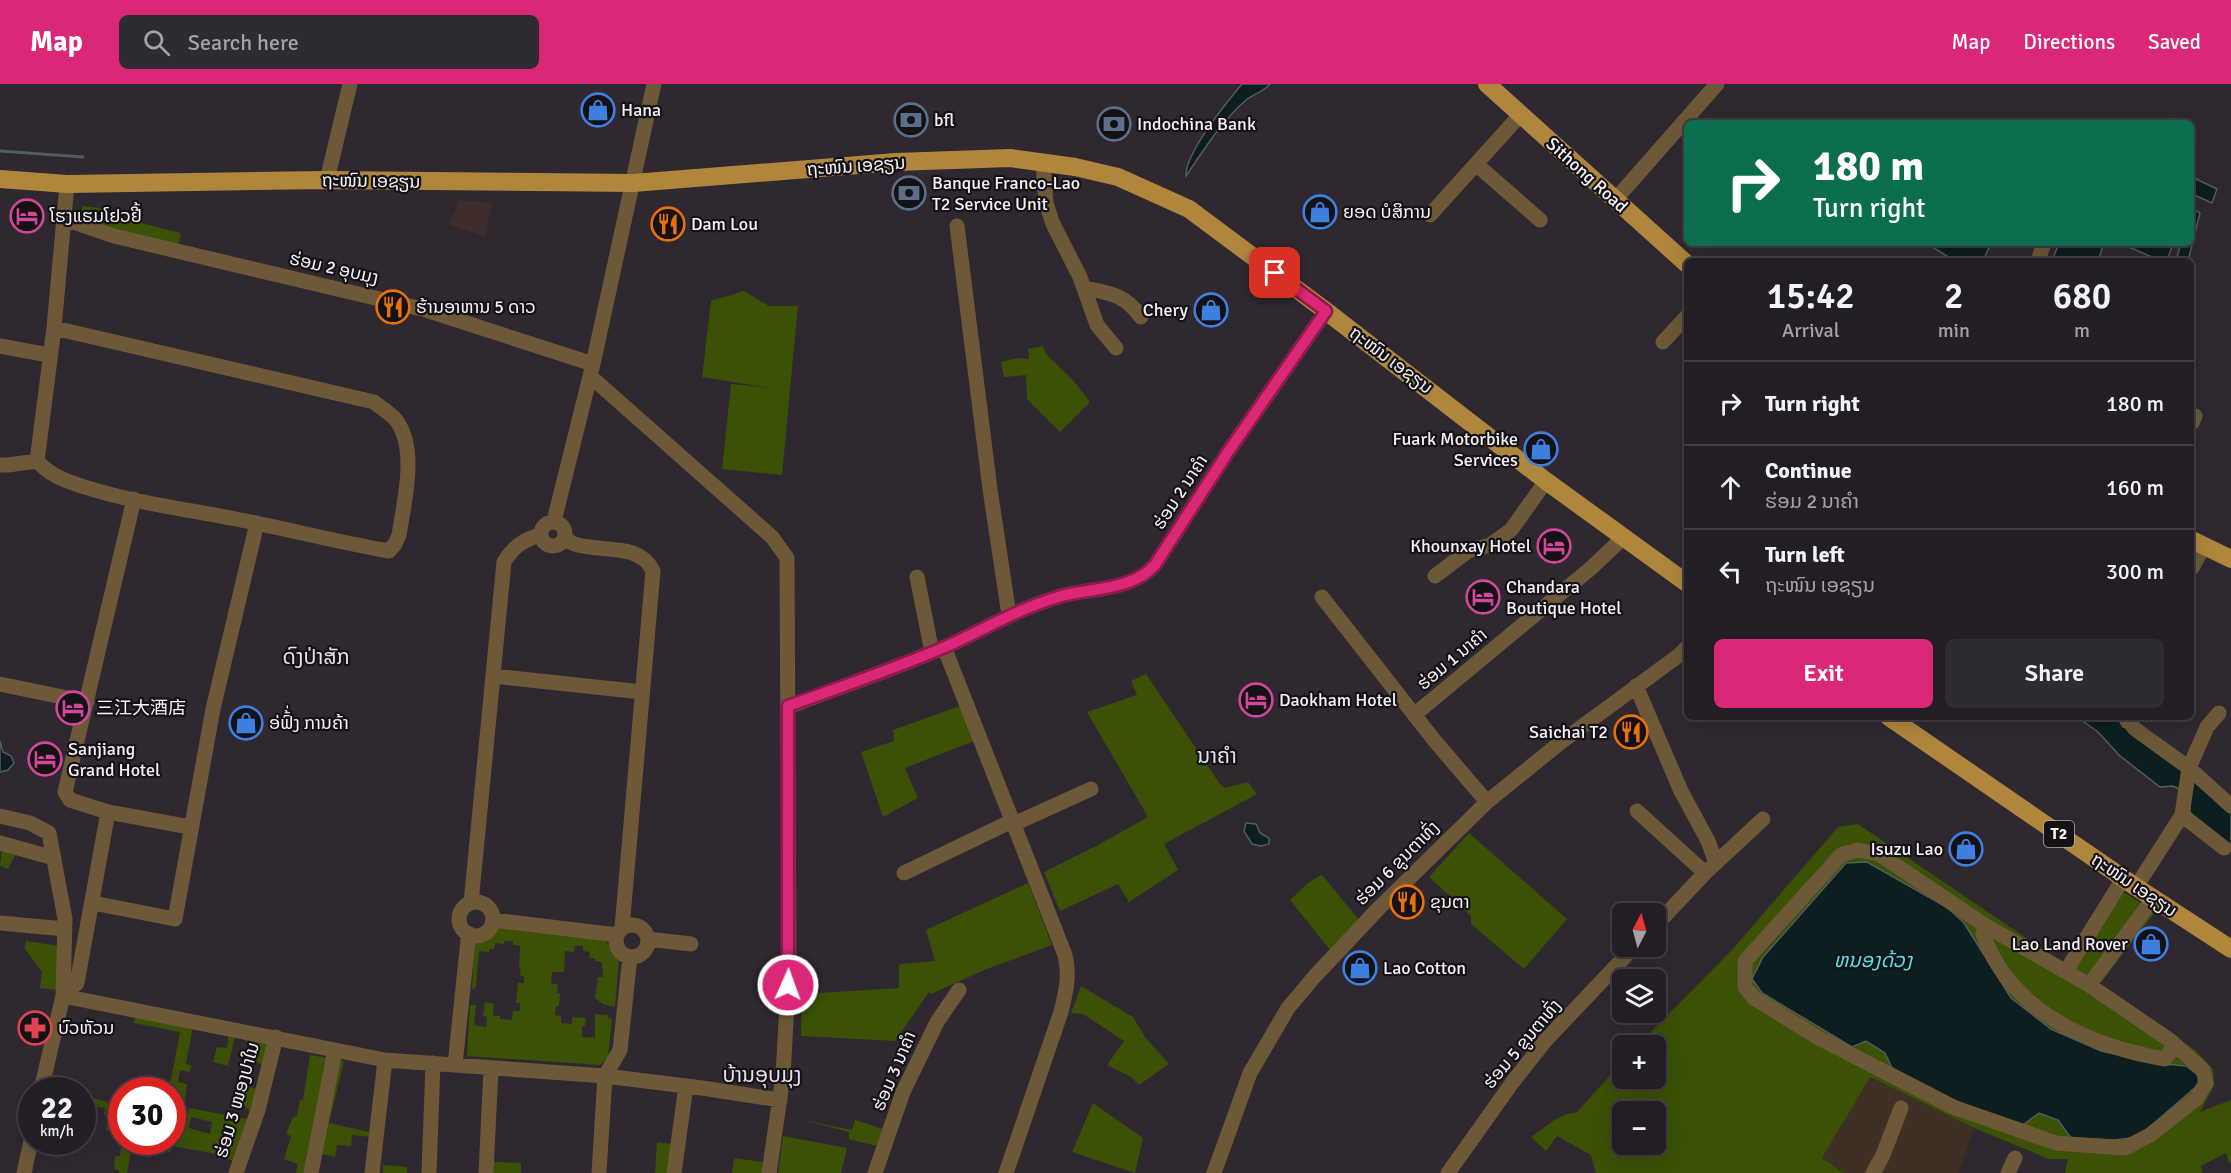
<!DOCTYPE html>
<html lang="en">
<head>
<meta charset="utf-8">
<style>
  :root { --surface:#231e25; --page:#2f2b32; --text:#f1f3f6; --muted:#a3a2a7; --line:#403c42; --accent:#db2777 }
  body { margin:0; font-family:Signika,"Noto Sans SC","Noto Sans Lao",sans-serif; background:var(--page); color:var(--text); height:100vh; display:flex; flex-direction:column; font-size:22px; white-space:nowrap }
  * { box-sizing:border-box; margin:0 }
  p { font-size:20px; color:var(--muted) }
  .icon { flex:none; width:33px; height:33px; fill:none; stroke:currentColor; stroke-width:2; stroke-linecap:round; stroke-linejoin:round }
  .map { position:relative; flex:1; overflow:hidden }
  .drawer { position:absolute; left:1684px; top:174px; width:510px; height:462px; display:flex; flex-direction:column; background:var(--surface); border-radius:9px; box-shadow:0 6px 24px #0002,0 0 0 2px var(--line) }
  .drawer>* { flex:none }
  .banner { position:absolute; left:1684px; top:36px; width:510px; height:126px; border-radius:9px; box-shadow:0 6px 24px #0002,0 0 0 2px var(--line); background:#0b6e4f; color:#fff; overflow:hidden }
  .needle { width:39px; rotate:6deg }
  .controls { position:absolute; left:1612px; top:819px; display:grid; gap:12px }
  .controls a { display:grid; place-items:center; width:54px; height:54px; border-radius:9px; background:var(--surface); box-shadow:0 6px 24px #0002,0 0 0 2px var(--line); font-size:30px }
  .speed { position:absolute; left:18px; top:993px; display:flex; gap:12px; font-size:30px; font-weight:700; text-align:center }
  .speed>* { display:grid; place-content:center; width:78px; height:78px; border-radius:50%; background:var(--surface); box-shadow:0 6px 24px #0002,0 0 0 2px var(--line); line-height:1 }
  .speed small { font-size:15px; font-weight:400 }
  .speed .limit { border:9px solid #d22; background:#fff; color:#111 }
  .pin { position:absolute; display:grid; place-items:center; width:51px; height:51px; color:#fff; margin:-26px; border-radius:12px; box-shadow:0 3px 9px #0006 }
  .me { position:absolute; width:66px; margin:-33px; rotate:2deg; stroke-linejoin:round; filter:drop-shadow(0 0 4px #0008) }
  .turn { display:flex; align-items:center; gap:21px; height:126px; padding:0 30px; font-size:27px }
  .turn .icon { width:78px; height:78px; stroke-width:2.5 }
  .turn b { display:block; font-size:42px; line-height:51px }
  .eta { display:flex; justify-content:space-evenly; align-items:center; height:102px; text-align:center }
  .eta b { font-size:36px; font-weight:600; line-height:42px }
  .button { display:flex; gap:12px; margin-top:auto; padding:12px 30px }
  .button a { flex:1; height:69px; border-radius:9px; background:var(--accent); color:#fff; font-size:24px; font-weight:600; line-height:69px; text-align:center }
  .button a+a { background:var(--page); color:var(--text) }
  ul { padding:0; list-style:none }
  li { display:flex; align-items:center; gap:18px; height:84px; padding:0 30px; border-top:2px solid var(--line) }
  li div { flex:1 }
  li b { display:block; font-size:22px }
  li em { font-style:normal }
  header { display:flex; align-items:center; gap:36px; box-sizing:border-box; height:84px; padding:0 30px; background:var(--accent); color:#fff }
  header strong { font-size:28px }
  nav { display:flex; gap:33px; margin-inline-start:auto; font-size:21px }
  .search { width:420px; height:54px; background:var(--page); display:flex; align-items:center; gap:15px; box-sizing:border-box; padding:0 21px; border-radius:9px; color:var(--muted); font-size:22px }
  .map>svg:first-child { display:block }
  .commercial { fill:#412d2c }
  .education { fill:#3f2f24 }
  .green { fill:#3a5106; fill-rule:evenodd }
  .water { fill:#0c1e1f; stroke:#525d60; stroke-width:1.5 }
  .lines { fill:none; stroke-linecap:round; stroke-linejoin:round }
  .stream { stroke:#525d60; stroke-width:3 }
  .minor { stroke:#6d5938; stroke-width:15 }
  .major { stroke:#af863c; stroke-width:18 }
  .route-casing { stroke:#8e194d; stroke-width:15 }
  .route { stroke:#db2777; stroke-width:10 }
  .labels { text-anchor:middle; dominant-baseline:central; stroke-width:4.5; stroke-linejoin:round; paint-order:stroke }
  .shield { fill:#151216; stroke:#b2adb3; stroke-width:1.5 }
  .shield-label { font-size:16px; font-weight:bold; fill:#f5f0f6 }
  .poi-label { font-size:18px; fill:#f5f0f6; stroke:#151216; text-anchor:start }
  .street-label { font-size:18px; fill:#f5f0f6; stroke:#151216 }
  .water-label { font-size:20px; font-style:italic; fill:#51e2e9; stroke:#151216 }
  .quarter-label { font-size:21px; fill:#e7deea; stroke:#151216 }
</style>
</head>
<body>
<header>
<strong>Map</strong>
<div class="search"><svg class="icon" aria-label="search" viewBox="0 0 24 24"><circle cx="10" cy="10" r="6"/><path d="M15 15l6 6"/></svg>Search here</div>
<nav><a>Map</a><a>Directions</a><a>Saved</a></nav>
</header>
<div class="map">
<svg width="2231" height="1089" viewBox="0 0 2231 1089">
  <rect width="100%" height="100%" fill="#2f2831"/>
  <!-- commercial -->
  <path class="commercial" d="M459,116l33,3 -7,33 -36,-11z"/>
  <!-- education -->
  <path class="education" d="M1869,993l105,51 -15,45h-115l-22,-15z"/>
  <!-- green -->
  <path class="green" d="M83,122l16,2 34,13 48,12 -3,14 -49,-12 -44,-15 -5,-6z
    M744,207l25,15h29l-16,169 -60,-6 9,-85 40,4 -69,-11 9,-76z
    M1043,262l3,8 27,26 17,22 -30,30 -33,-33 -1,-24 -22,2 -3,-15 16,-4 12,1 -1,-10z
    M1146,590l74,110 5,4 23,-6 9,12 -93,50 14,26 -49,32 -11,-18 -58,27 -16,-39 54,-27 50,-28 -61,-105 50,-17 -6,-14z
    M960,622l14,35 -69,27 13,30 -35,19 -22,-65 33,-11 -1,-11z
    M1858,740l205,139 51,-77 41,26 -56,73 96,65 18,19 1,17 -14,26 31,-12v63h-2l-3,-10 -25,13 1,7h-137l3,-14h-19l-75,-31 -104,-51 -48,81 22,15h-248l-5,-18 -34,-19 -11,15 -15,-14 22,-16 11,-6 13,-3 46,-51v17h33v-32l-18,-1 94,-95 106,-123zM1623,1028h33v32h-33z
    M1469,749l98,86 -43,50 -53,-45v-8l-42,-39z
    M2,764l14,5 -8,16 -8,-3z
    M1322,791l37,45 -29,30 -40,-50 19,-18z
    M1028,799l24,62 -68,25 -53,24 -2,-2 -34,49 -94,-5 1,-42 97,-6v-24l36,-3 -9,-31z
    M497,843l107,12 15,19 -4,49 -12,-3 -8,-6 3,-21h5l-1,-15 -7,-1v-3h-6l1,-6 -7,-1v-5h-8l-1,6 -9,-1 -1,21h-12l-1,12h7l-1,9 3,1 -1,12h-3l-1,9 6,1v7l11,1v-7l14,1 -1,8h-3v11l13,1v-24l13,1v3l4,1 -4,38 -8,8 -133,-9 3,-51h6l-2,20 12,2 1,-10 -4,-1 2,-14 9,2 -1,12h7v3l12,1 1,-9h7v-8h-4l2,-20h6v-7h-4l1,-7h-2l1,-23 -7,-1v-4h-9v3l-9,-1 -1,6h-5v3l-10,-1 -3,36 -4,3 2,-48 11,-3z
    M26,857l34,5 -4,44 -16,-2 2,-16 -17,-23z
    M1081,902l52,31 12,20 24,27 -30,21 -8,-8 -24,-12 17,-24 -41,-27 -12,-1z
    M135,930l58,12 -7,38 5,1 -1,7 -10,-2 -2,12 9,2 -2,18 -9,-1v12l12,2 1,-7 58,11 -4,20 -9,22 -23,-8 -39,-7 -2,6 -6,-1 3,-9h5v-52h-30l2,-10 26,4 10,-52 -46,-9zM191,1033l21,5 -2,12 -21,-6z
    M229,949l49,12 -5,22 -18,-5 4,-17 -24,-8 -7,29 -15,-4 4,-15 10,1z
    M310,971l34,6 -15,62 44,10 -1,4 -20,-2 -1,11 -14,-1 -2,12 -13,-3 -6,19h-20l2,-9 -14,-5 7,-23 -5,-2 7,-17 4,-1 3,-16h3z
    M121,999l18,5v2h-17l-1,42 -15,-2 2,-14 -4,-1 1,-7 -19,-3 -3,18v-27l34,8z
    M243,1001l16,5 -7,23 -16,-16z
    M1093,1019l50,35 -8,35 -63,-21z
    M803,1036l49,10 3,-10 31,10 -5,17 -32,-8v-7z
    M783,1052l64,12 -6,25h-63z
    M122,1058h11l-6,31h-8v-3l-5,-1 1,-13h5z
    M657,1058l17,2 -2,29h-17z
    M734,1074l29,4 -1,11h-30z
    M492,1078l29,1v10h-29z
    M383,1081l24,2v6h-24z"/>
  <!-- water -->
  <path class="water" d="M1242,0h28c-7,8 -16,10 -24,16 -24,21 -42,49 -60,76 -1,-23 41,-74 56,-92z
    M2192,93l25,12 -5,14 -20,-9z
    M2192,124l8,5 -12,48h-12l5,-18h11z
    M1926,159h65l-8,18h-28z
    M2059,159h45l-6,18h-46z
    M2120,159h53l-6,18h-6z
    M2077,633h40l6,10 5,1 56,42 -3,20 -8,-4 -13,1 -40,-31 -22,-24z
    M0,657l3,11 8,4 3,7 -6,7 -8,2z
    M2191,695l40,28v39l-41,-32z
    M1246,739l10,1 4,9 9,5v6l-8,2 -9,-2 -8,-13z
    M1867,778l81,46 16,15 47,75 40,31 50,22 53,12 32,3 13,10 -1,9 -60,52 -23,3 -44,-2 -13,-18 -19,-7 -16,12 -65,-23 -66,-34 -7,-15 -19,-12 -14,6 -90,-54 -10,-14 11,-22 83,-94z"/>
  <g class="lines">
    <!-- stream -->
    <path class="stream" d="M0,67l83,6"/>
    <!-- minor -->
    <path class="minor" d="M1043,79l3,40 7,21 27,53 17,48 19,23
      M1476,80l64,56
      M327,96l23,-96
      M1615,116l102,-116
      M1430,131l91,-101
      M64,135l50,17 312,74 167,54
      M957,142l33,263 19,126
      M2038,177l6,-18
      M1084,204c26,5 40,6 57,29
      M54,244l320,74c7,6 16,11 22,18 22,29 8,82 3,115l-4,9 -6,7c-51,-9 -102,-22 -153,-32 -56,-11 -115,-18 -169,-38 -13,-5 -21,-10 -30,-20l17,-133 13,-144
      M1663,258l25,-27
      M0,262l49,9
      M590,292l182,161 15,21 2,409 -6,109 -14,97
      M2192,339l3,-7
      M0,381h8l29,-4
      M134,415l-69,293 5,8 38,12 82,15
      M554,437l39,-157 61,-280
      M541 450a12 12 0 1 1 24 0a12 12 0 1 1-24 0Z
      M564,455c5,2 9,5 14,6 25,7 62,-2 75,26l-31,357
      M2192,484l12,-22
      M1435,492l33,-25 22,-6 21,-15 35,-49
      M917,493l15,75
      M1322,513l112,143 53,62
      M944,563l121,308c5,20 1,37 -4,57l-55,161
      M493,592l149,16
      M0,600l87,18
      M1636,602l45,105 27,50 8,22
      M788,623c52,-20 106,-38 157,-60 38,-17 73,-38 113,-50 32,-10 72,-5 97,-32l73,-113 98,-141
      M1414,631l176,-146 33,-31
      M2125,633l10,12 54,39 42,38
      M1637,727l68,62
      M2182,731l42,33
      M0,732l30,7 19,10 16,86 -2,77 -22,94
      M1014,740l77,-35
      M0,759l54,15
      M904,789l108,-52
      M2136,803l46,-72 7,-47 18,-41 12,-14
      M459 835a17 17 0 1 1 34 0a17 17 0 1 1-34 0Z
      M93,819l82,16 38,-210 44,-186
      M471,819l33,-341c9,-15 19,-22 36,-27
      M493,836l124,15
      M0,839l65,6
      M616 857a16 16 0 1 1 32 0a16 16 0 1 1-32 0Z
      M1656,841l49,-52 58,-54
      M1986,842l-3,8c27,77 106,112 182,125l6,-8v-10l-82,-56 -103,-59 -107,-72 -21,-4 -17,5 -96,106v26l9,11 63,39 136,70 103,36 69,5 25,-13 46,-36 10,-16 -3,-13 -32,-29
      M648,855l43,5
      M2066,887l57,-92
      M2089,901l64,-86
      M63,912l322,64 220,16 97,12 78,12
      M63,912l14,-13 31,-171
      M455,981l13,-125 2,-6
      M24,1089l8,-37
      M236,1089l22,-63 18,-73
      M311,1089l24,-123
      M372,1089l13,-113
      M429,1089l4,-110
      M486,1089l5,-104
      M599,1089l6,-97 15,-26 10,-93
      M674,1089l12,-87
      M875,1089l28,-81 34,-70 22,-32
      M1214,1089l36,-100 38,-65 27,-32 64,-68 108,-106 74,-60 117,-86 10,-10
      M1448,1089l64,-90 33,-42 90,-95
      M1873,1089l10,-18 18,-47
      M2008,1089l7,-15"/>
    <!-- major -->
    <path class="major" d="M1487,0l201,181
      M0,95l67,5 260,-4 306,3 263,-21 114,-4 65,9 43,10 71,32 137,102 220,170 142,103
      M2192,456l39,19
      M1889,633l247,170 95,62"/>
  </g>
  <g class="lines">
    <!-- route casing -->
    <g class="route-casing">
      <path id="route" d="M788,901v-279c52,-19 106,-37 157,-59 38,-17 73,-38 113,-50 32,-10 72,-5 97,-32l73,-113 98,-141 -51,-38"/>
    </g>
    <!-- route -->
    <use href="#route" class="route"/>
  </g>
  <!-- icons -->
  <defs>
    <g id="shop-ring" transform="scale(1.725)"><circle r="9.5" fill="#151216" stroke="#3f7fe0" stroke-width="1.5"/><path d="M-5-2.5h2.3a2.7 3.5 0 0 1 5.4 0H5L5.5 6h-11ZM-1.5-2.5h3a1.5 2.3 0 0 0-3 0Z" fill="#3f7fe0"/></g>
    <g id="bank-ring" transform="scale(1.725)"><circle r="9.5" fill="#151216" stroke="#5c6f8a" stroke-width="1.5"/><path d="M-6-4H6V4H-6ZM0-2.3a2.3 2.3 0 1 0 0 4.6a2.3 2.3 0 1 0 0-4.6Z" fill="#5c6f8a"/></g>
    <g id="hotel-ring" transform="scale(1.725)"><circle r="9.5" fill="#151216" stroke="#d1479c" stroke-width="1.5"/><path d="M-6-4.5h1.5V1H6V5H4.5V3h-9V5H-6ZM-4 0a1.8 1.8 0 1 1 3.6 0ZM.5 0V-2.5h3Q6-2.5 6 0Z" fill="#d1479c"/></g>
    <g id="restaurant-ring" transform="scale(1.725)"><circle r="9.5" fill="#151216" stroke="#e8710a" stroke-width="1.5"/><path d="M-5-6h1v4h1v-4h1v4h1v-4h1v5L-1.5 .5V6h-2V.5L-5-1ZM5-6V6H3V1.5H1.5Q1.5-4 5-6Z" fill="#e8710a"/></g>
    <g id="pharmacy-ring" transform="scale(1.725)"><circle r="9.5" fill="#151216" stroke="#e0444e" stroke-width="1.5"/><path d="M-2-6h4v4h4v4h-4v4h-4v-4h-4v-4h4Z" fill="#e0444e"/></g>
  </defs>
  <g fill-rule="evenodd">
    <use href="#shop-ring" x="598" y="26"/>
    <use href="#bank-ring" x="911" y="36"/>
    <use href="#bank-ring" x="1114" y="40"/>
    <use href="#bank-ring" x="909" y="109"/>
    <use href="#shop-ring" x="1320" y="128"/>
    <use href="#hotel-ring" x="27" y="132"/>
    <use href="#restaurant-ring" x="668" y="140"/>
    <use href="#restaurant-ring" x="393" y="223"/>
    <use href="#shop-ring" x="1211" y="226"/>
    <use href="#shop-ring" x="1541" y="365"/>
    <use href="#hotel-ring" x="1554" y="462"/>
    <use href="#hotel-ring" x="1483" y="513"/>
    <use href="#hotel-ring" x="1256" y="616"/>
    <use href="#hotel-ring" x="73" y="624"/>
    <use href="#shop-ring" x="246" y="639"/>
    <use href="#restaurant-ring" x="1631" y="648"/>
    <use href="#hotel-ring" x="45" y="675"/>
    <use href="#shop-ring" x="1966" y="765"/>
    <use href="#restaurant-ring" x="1407" y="818"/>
    <use href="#shop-ring" x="2151" y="860"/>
    <use href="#shop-ring" x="1360" y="884"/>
    <use href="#pharmacy-ring" x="35" y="944"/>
  </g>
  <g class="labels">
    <!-- shield labels -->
    <rect class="shield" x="2044" y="737" width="30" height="26" rx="4.5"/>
    <g class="shield-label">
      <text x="2059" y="750">T2</text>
    </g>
    <!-- poi labels -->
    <g class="poi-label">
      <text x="621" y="26">Hana</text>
      <text x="934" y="36">bfl</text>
      <text x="1137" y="40">Indochina Bank</text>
      <text x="932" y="99">Banque Franco-Lao<tspan x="932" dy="21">T2 Service Unit</tspan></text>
      <text x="1343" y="128">ຍອດ ບໍສິການ</text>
      <text x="50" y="132">ໂຮງແຮມໂຢວຢີ້</text>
      <text x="691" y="140">Dam Lou</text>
      <text x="416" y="223">ຮ້ານອາຫານ 5 ດາວ</text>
      <text x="1188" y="226" text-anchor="end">Chery</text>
      <text x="1518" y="355" text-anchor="end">Fuark Motorbike<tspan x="1518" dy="21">Services</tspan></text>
      <text x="1531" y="462" text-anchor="end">Khounxay Hotel</text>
      <text x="1506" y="503">Chandara<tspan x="1506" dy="21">Boutique Hotel</tspan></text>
      <text x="1279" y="616">Daokham Hotel</text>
      <text x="96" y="624">三江大酒店</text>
      <text x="269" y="639">ອ່ຟົ້່ງ ການຄ້າ</text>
      <text x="1608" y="648" text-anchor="end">Saichai T2</text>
      <text x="68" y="665">Sanjiang<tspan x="68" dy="21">Grand Hotel</tspan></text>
      <text x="1943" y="765" text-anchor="end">Isuzu Lao</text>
      <text x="1430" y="818">ຂຸນຕາ</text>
      <text x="2128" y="860" text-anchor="end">Lao Land Rover</text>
      <text x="1383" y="884">Lao Cotton</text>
      <text x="58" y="944">ບົວຫັວນ</text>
    </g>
    <!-- street labels -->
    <g class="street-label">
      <text transform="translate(856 82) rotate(-4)">ຖະໜົນ ເອຊຽນ</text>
      <text transform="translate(1587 91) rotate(42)">Sithong Road</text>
      <text transform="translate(371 97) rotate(1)">ຖະໜົນ ເອຊຽນ</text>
      <text transform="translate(334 184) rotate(13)">ຮ່ອມ 2 ອຸບມຸງ</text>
      <text transform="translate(1391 276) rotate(37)">ຖະໜົນ ເອຊຽນ</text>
      <text transform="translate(1180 408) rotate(-57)">ຮ່ອມ 2 ນາຄຳ</text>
      <text transform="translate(1452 575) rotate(-40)">ຮ່ອມ 1 ນາຄຳ</text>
      <text transform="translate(1397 779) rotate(-45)">ຮ່ອມ 6 ຂູນຕາທົ່ງ</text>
      <text transform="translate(2134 801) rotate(34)">ຖະໜົນ ເອຊຽນ</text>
      <text transform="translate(1522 960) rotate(-50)">ຮ່ອມ 5 ຂູນຕາທົ່ງ</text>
      <text transform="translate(894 987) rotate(-67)">ຮ່ອມ 3 ນາຄຳ</text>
      <text transform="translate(237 1016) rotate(-74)">ຮ່ອມ 3 ໜອງປາໃນ</text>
    </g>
    <!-- water labels -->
    <g class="water-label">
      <text x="1873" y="876">ຫນອງດ້ວງ</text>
    </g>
    <!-- quarter labels -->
    <g class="quarter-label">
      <text x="316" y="573">ດົງປ່າສັກ</text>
      <text x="1217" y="672">ນາຄຳ</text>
      <text x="762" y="991">ບ້ານອຸບມຸງ</text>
    </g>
  </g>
</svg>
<div class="controls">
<a><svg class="needle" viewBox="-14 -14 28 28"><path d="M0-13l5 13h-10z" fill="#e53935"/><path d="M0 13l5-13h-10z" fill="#a3a2a7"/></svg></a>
<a><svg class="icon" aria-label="layers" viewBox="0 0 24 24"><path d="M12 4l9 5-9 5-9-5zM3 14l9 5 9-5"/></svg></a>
<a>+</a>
<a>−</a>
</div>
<div class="speed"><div>22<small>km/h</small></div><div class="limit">30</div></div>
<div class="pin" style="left:1275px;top:189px;background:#d93025"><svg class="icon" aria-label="arrive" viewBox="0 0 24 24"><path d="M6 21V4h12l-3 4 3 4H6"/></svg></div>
<svg class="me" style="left:788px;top:901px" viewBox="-20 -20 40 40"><circle r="17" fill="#db2777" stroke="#fff" stroke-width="3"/><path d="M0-11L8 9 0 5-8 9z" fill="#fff"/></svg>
<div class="banner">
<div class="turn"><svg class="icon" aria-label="right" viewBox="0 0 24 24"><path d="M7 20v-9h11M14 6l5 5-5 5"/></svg><div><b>180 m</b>Turn right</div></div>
</div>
<section class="drawer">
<div class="eta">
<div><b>15:42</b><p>Arrival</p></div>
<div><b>2</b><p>min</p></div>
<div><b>680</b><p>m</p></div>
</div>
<ul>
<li><svg class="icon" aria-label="right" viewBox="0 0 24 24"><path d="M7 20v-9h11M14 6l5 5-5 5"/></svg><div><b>Turn right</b></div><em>180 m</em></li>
<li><svg class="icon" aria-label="ahead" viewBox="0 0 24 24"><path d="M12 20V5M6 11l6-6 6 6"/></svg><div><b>Continue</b><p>ຮ່ອມ 2 ນາຄຳ</p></div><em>160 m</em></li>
<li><svg class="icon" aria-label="left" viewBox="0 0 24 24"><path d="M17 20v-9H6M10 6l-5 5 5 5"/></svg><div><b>Turn left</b><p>ຖະໜົນ ເອຊຽນ</p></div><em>300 m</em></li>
</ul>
<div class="button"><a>Exit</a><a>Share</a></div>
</section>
</div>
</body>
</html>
